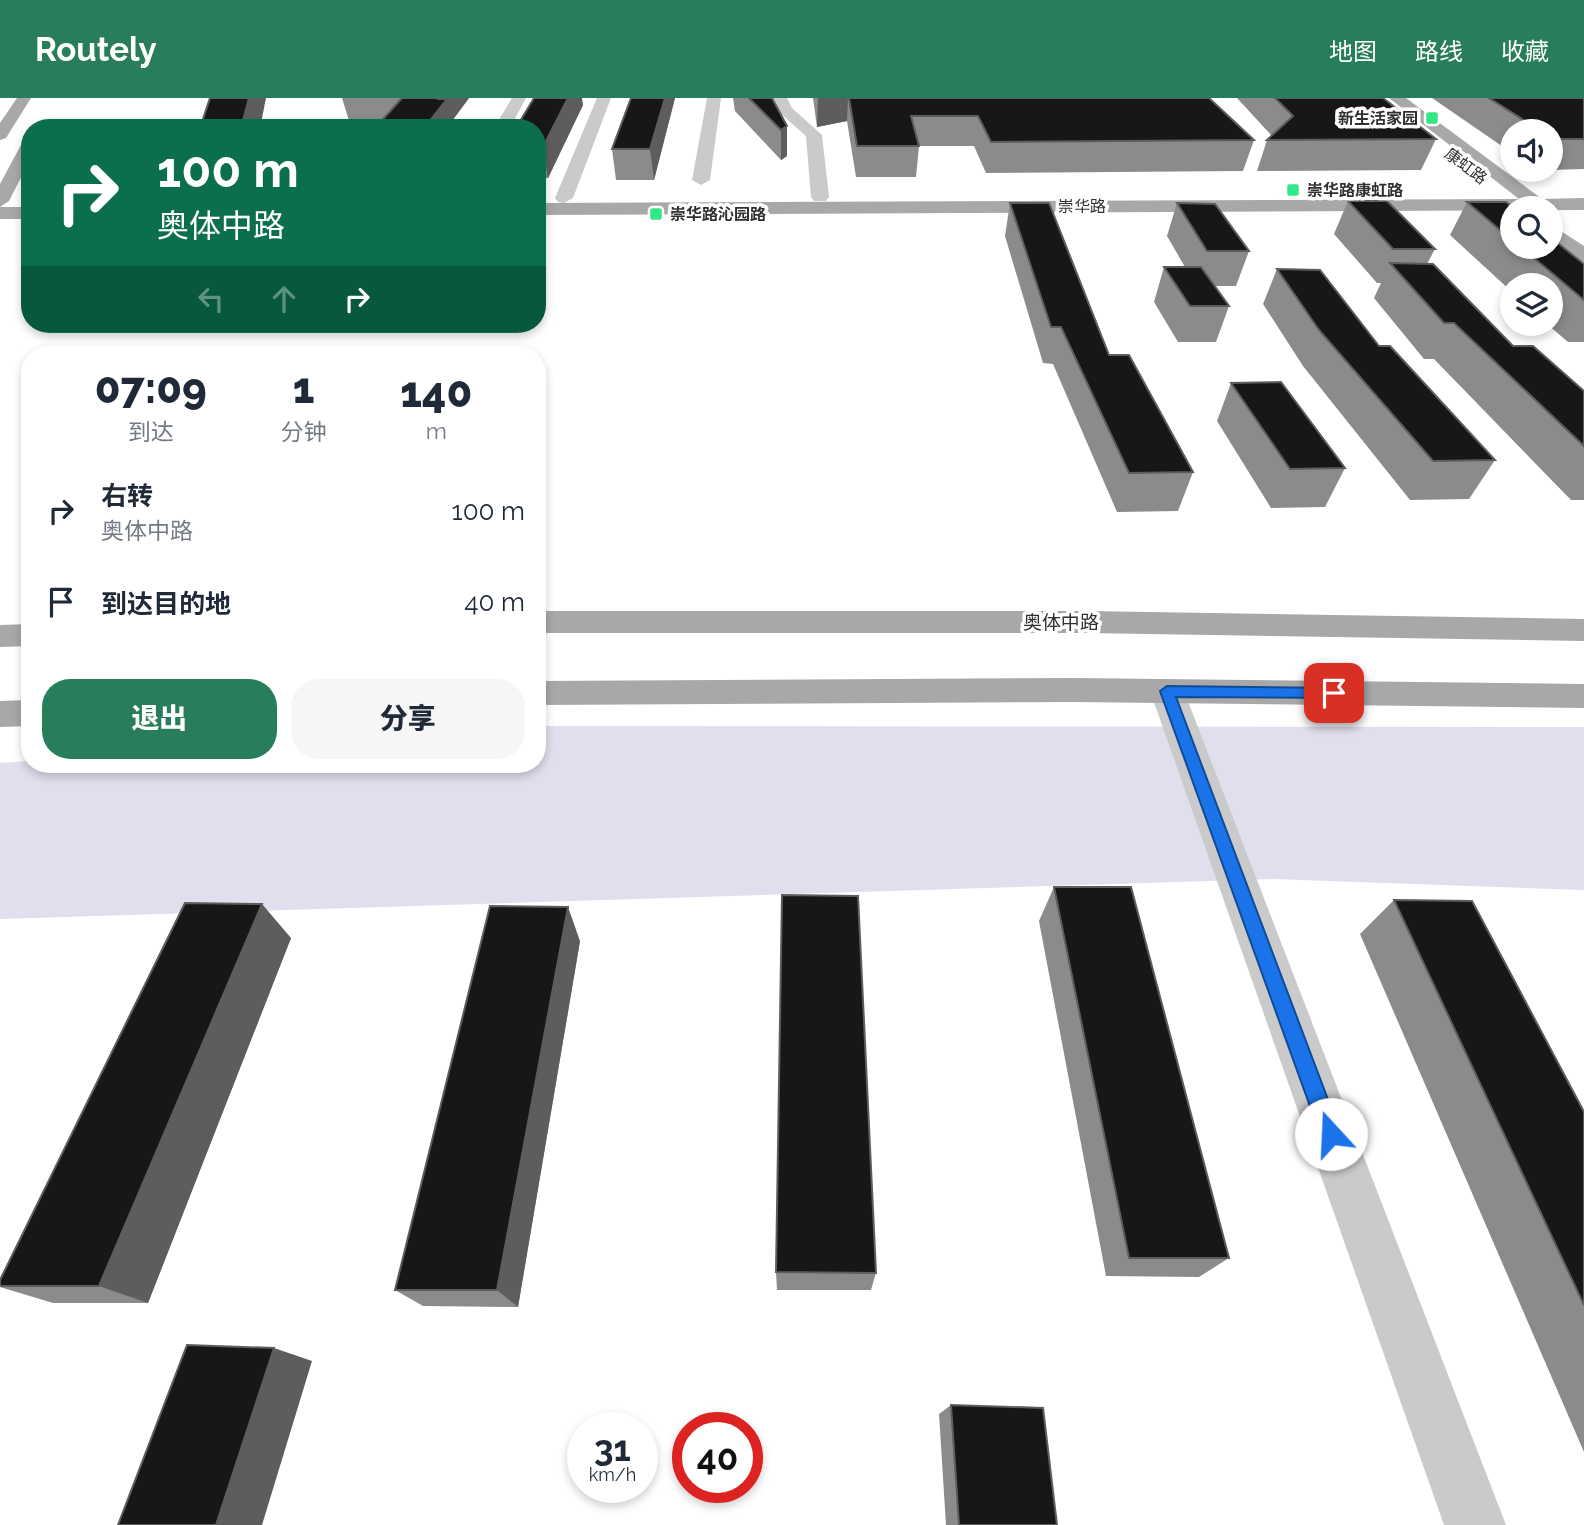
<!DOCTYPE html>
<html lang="zh">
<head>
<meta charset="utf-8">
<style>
  :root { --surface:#fff; --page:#f6f6f7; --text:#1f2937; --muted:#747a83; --accent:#287e5b }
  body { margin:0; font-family:Raleway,"Noto Sans SC",sans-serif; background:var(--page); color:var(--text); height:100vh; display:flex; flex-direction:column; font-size:26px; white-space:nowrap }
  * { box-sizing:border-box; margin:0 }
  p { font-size:23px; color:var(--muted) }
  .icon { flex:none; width:38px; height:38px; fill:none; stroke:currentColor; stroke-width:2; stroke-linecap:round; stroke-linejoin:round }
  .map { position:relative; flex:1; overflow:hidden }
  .drawer { position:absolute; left:21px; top:248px; width:525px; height:427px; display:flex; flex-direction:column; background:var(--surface); border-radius:28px; box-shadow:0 4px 10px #0003 }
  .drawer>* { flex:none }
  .hud { position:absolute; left:21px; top:21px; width:525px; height:214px; border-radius:28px; box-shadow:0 4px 10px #0003; background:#0b6e4f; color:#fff; overflow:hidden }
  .fabs { position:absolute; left:1500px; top:21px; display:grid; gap:14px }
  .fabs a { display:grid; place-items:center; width:63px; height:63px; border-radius:50%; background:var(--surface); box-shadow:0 4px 10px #0003; font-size:35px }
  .speed { position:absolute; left:567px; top:1314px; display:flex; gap:14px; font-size:35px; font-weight:700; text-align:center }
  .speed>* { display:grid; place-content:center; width:91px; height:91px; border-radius:50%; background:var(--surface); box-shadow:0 4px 10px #0003; line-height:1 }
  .speed small { font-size:18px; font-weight:400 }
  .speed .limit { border:10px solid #d22; background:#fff; color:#111 }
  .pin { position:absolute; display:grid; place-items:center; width:60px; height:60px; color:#fff; margin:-30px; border-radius:14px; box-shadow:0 4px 10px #0006 }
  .me { position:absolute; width:77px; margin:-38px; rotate:340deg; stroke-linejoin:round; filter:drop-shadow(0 0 5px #0008) }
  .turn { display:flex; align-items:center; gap:24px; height:147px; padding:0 21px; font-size:32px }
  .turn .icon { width:91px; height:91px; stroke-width:2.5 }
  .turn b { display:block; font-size:49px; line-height:60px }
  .lanes { display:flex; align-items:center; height:66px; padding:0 21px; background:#0003; justify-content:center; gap:35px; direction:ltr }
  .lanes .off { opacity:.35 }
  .eta { display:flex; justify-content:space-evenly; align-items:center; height:119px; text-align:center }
  .eta b { font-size:42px; font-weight:800; line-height:49px }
  .action { display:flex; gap:14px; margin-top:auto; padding:14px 21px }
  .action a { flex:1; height:80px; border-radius:28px; background:var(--accent); color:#fff; font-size:28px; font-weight:800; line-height:80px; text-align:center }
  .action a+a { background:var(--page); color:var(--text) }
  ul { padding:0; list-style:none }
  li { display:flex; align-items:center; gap:21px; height:91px; padding:0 21px }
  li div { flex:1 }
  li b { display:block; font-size:26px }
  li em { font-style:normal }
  header { display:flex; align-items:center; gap:42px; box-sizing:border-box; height:98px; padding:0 35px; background:var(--accent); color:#fff }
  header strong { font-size:33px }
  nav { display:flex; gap:38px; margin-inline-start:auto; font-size:24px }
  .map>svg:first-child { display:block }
  .green { fill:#dfdfed }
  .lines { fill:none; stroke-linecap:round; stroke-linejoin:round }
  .minor { fill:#cacaca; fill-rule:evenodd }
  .major { fill:#a8a8a8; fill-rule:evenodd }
  .wall { fill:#8b8b8b }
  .shaded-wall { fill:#5d5d5d }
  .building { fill:#171717; stroke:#5d5d5d; stroke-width:2 }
  .route { fill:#1a73e8; stroke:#114b97; stroke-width:2 }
  .poi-dot { fill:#33e786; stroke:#fff; stroke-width:2.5 }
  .labels { text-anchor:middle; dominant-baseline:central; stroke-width:7; stroke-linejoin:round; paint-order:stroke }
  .far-poi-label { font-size:16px; font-weight:bold; fill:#303030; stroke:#fff; text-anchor:start }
  .far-street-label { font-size:16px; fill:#303030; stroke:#fff }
  .street-label { font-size:19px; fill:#303030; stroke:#fff }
</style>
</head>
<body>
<header>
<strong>Routely</strong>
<nav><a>地图</a><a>路线</a><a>收藏</a></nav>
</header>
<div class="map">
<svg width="1584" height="1427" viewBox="0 0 1584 1427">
  <rect width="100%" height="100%" fill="#fff"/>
  <!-- green -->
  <path class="green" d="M537,628l1047,1v163l-311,-11 -1273,40v-156l30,-2v4h507z"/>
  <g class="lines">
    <!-- minor -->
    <path class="minor" d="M512,0h14l-16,30h-16z
      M597,0h14l-38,100 -9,5 -6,-1 -3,-4z
      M707,0h14l-11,82 -9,5 -9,-5z
      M773,0h14l5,10 30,27 7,62 -3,4h-12l-3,-4 -5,-61 -26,-23z
      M1167,581l12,3 5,9 322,834h-62l-294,-834 5,-9z"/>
    <!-- major -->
    <path class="major" d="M17,0h14l-25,40 -6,2v-17z
      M1389,0h17l136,101 42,-1v12l-1047,5v-12l982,-4z
      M30,40v22l-21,41 -9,6v-23l22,-41z
      M0,109h30v12h-30z
      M1550,126l34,22v16l-7,-2 -27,-20z
      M537,513h549l498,8v22l-498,-8h-549z
      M30,526v22l-30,1v-22z
      M1073,580l511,6v24l-511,-6 -536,3v-24z
      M30,602v26l-30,1v-26z"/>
  </g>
  <!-- wall -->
  <path class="wall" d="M342,0h127l-17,23 -73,3h-29z
    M675,0l-21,82h-38l-4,-31z
    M733,0h39l15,28v30l-6,4 -46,-49z
    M813,0h396l45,42 -11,31 -257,2 -12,-27h-55l-3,31h-60l-9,-56 -30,6z
    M1237,0h146l53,41 -15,31 -164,1 10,-31 5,-4z
    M1432,0h152v71l-34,1v-39h-38v22z
    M583,7l-35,73h-11v-50z
    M1348,103l87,48 -8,15 86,82 71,45v109h-13l-137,-141h-10l-50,-61 7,-15h-4l-43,-49z
    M1467,104l45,6v39h38l34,17v78h-16l-21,-18h3v-39h-38v7l-62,-57z
    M1010,105l99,152 84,117 -15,39 -61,1 -64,-148 -10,-1 -38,-127z
    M1177,105l72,48 -13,35h-21l14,20 -13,36h-38l-24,-40 10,-35h21l-18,-31z
    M1277,171l102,77 116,114 -26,39 -59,1 -107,-134 -40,-62z
    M1231,285l114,85 -20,39 -54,1 -54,-87z
    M1054,789l175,371 -30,19 -93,-1 -67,-355z
    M1394,802l190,212v340l-224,-518z
    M291,840l-143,365h-95l-53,-16v-7z
    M580,843l-62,366 -95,-1 -28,-16z
    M776,1174l100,1 -5,17h-94z
    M951,1307l106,120h-111l-7,-111z"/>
  <!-- shaded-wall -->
  <path class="shaded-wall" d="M249,0h17l-6,30h-19z
    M440,0h29l-17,23 1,7h-29z
    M568,0h14l1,7 -35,73 -5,-31z
    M665,0h10l-21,82 -4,-31z
    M818,0h30l-1,23 -30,6z
    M787,28v30l-6,4v-30z
    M262,806l29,34 -143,365 -49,-17z
    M568,809l12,34 -62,366 -21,-17z
    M274,1250l38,13 -50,164h-46z"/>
  <!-- building -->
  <path class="building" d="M210,0h39l-8,30h-41z
    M402,0h38l-1,1h8l-23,29h-49z
    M534,0h34l-25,49h-6v-19h-21z
    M631,0h34l-15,51h-38z
    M749,0h23l15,28 -6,4z
    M849,0h360l45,42 -263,2 -13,-26h-67l8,30h-62z
    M1275,0h108l53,41 -169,1 26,-24z
    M1489,0h95v41h-31l-3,-2v-6h-9z
    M1348,103h39l48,48h-42z
    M1467,104h39l8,6h-2v32z
    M1010,105h39l60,152h20l64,117 -64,1 -68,-146h-10z
    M1177,105l38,1 34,47h-42z
    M1550,139l34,27v36l-63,-53h29z
    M1390,165l43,1 80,82h20l51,45v55l-130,-123h-10z
    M1164,169h37l28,39h-39z
    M1277,171l43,1 59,76h11l105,114 -62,1 -114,-131z
    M1281,284l64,86 -55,1 -59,-86z
    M1054,789h77l98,371h-100z
    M782,797l76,1 18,377 -100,-1z
    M1394,802l78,1 112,211v193z
    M185,805l77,1 -163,382h-99v-6z
    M490,808l78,1 -71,383h-102z
    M187,1247l87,3 -58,177h-98z
    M951,1307l92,3 14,117h-98z"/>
  <!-- route -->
  <path class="route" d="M1167,588l167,2 7,5 -7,5 -158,-1 165,437 -3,7 -7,3 -8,-3 -3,-7 -160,-443z"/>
  <!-- markers -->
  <g class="poi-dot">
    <rect x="1425" y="13" width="14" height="14" rx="3.5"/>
    <rect x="1286" y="85" width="14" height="14" rx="3.5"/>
    <rect x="649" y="109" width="14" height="14" rx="3.5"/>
  </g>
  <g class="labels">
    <!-- far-poi labels -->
    <g class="far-poi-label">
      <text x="1418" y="20" text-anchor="end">新生活家园</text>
      <text x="1307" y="92">崇华路康虹路</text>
      <text x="670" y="116">崇华路沁园路</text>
    </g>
    <!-- far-street labels -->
    <g class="far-street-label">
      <text transform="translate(1466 68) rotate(37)">康虹路</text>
      <text x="1082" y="108">崇华路</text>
    </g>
    <!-- street labels -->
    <g class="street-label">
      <text x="1061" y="524">奥体中路</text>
    </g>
  </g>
</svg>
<div class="fabs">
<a><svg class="icon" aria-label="sound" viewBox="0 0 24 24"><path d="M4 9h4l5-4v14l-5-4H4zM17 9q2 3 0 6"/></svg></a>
<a><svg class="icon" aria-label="search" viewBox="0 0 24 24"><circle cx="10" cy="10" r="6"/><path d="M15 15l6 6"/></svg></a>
<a><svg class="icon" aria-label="layers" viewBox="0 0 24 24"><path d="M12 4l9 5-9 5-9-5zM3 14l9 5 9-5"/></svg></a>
</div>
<div class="speed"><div>31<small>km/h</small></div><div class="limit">40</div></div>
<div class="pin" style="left:1334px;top:595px;background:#d93025"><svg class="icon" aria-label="arrive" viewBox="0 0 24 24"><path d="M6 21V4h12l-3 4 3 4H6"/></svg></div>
<svg class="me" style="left:1331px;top:1036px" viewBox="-20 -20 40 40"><circle r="19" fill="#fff"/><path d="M0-13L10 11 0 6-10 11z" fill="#1a73e8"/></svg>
<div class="hud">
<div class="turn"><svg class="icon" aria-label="right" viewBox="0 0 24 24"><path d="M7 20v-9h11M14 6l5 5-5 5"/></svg><div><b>100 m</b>奥体中路</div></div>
<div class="lanes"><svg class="icon off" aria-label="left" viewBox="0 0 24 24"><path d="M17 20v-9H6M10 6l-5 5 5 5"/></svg><svg class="icon off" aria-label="ahead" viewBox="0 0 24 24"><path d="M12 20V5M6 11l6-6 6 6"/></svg><svg class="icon" aria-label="right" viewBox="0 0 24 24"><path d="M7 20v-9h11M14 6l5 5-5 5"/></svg></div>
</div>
<section class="drawer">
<div class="eta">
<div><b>07:09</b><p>到达</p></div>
<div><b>1</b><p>分钟</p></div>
<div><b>140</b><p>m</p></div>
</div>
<ul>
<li><svg class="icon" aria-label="right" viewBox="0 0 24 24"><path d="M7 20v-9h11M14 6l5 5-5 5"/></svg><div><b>右转</b><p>奥体中路</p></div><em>100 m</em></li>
<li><svg class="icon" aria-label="arrive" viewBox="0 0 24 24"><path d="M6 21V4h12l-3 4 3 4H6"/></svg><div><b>到达目的地</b></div><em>40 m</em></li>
</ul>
<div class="action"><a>退出</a><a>分享</a></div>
</section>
</div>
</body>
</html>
